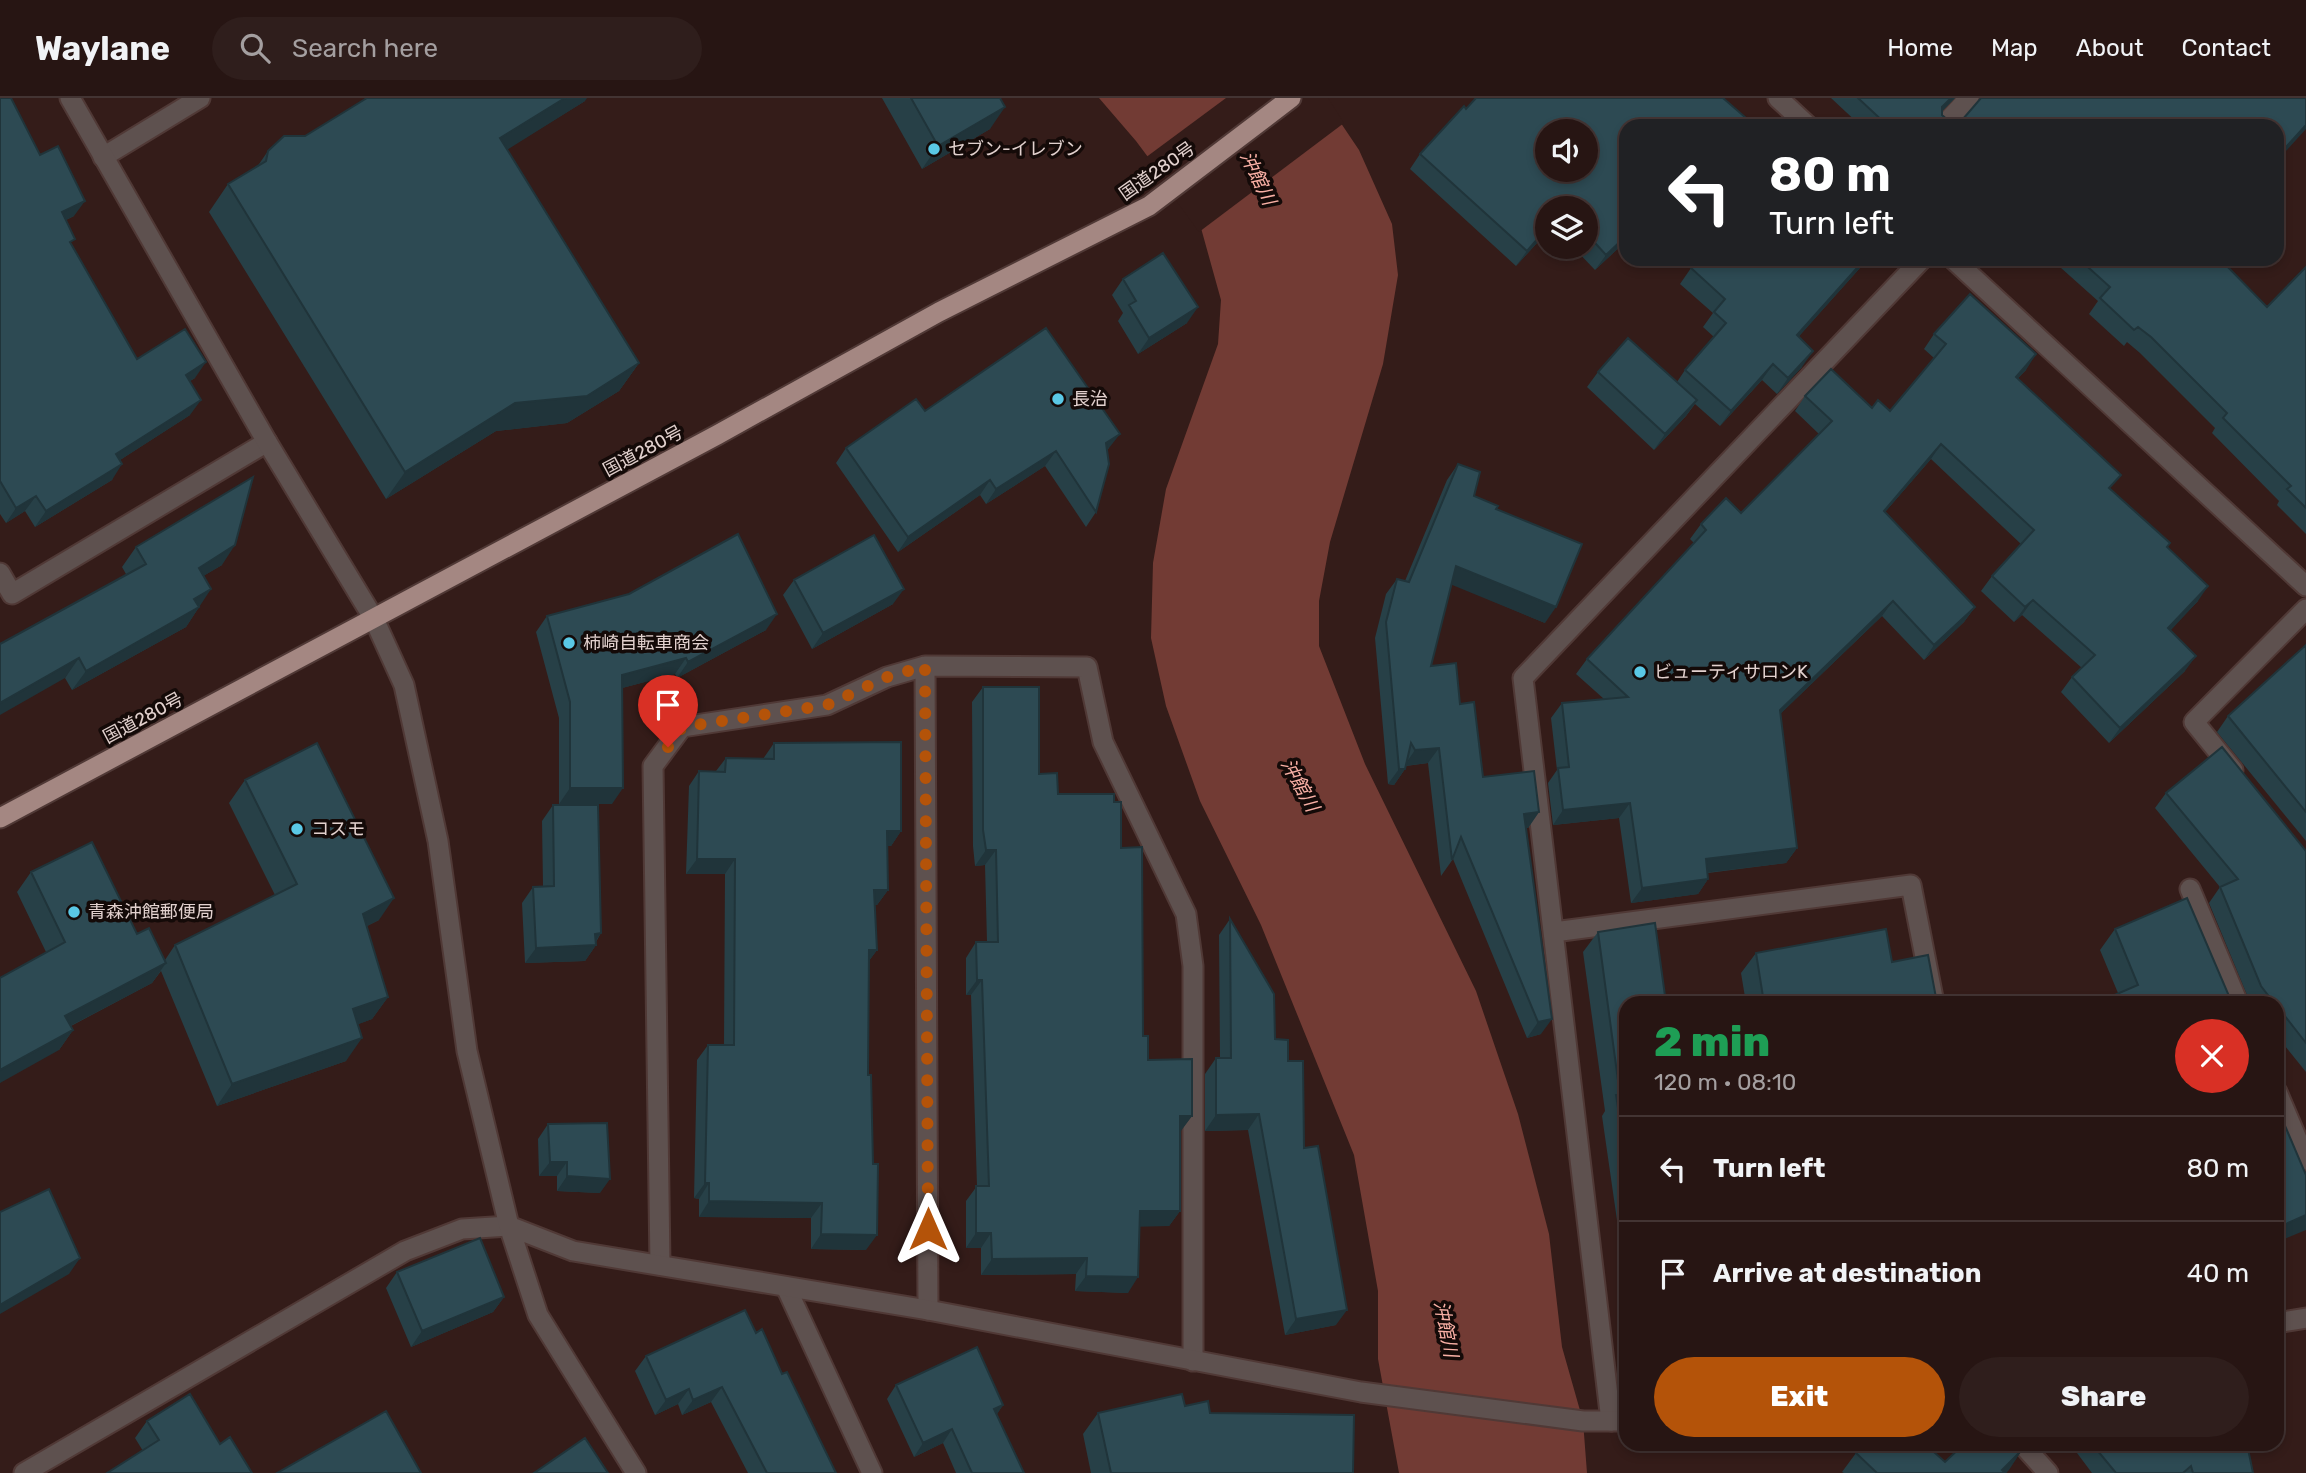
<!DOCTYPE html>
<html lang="en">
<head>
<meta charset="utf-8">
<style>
  :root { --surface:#271513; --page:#2f1e1c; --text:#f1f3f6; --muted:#a49fa0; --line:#433433; --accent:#b45309 }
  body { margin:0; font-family:Rubik,"Noto Sans JP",sans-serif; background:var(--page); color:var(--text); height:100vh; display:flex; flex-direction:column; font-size:26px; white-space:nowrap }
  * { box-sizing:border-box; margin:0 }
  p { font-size:23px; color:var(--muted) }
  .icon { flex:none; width:38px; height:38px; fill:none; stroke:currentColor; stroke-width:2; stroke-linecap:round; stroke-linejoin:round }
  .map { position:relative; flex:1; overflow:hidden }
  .details { position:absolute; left:1619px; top:898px; width:665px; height:455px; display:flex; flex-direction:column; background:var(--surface); border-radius:21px; box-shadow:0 4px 10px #0003,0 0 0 2px var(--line) }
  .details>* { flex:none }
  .hud { position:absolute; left:1619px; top:21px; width:665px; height:147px; border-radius:21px; box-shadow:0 4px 10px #0003,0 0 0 2px var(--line); background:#202124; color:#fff; overflow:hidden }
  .controls { position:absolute; left:1535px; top:21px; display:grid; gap:14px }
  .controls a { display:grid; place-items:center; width:63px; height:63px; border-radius:50%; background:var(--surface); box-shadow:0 4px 10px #0003,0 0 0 2px var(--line); font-size:35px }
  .pin { position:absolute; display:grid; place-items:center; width:60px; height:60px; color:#fff; margin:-72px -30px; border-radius:50% 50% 50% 0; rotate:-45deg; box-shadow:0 0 7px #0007 }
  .pin .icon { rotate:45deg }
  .me { position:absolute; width:77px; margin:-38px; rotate:0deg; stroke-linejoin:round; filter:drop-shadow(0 0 5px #0008) }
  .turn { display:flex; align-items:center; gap:24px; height:147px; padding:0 35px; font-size:32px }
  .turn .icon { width:91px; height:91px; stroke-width:2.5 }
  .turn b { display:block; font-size:49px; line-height:60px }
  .round { display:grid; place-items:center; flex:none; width:74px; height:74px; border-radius:37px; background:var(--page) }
  .overview { display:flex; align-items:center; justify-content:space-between; height:119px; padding:0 35px }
  h1 { font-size:42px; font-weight:800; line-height:52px; color:#1e9e55 }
  .primary-button { display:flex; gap:14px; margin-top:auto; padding:14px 35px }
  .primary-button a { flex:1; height:80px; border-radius:42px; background:var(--accent); color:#fff; font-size:28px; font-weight:800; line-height:80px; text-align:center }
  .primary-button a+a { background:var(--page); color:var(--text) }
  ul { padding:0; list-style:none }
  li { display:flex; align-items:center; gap:21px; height:105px; padding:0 35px; border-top:2px solid var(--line) }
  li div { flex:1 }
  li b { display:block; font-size:26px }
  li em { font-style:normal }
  header { display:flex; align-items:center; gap:42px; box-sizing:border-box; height:98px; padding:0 35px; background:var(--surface); border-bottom:2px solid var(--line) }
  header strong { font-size:33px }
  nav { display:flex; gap:38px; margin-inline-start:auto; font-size:24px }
  .search { width:490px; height:63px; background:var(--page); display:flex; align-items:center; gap:18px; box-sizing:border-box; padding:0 24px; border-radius:38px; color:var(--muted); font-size:26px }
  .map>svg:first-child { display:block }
  .water { fill:#723b34 }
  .pier { fill:#341c19 }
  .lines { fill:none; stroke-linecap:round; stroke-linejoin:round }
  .minor-casing { stroke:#503936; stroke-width:23 }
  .tertiary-casing { stroke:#503936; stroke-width:23 }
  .trunk-casing { stroke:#503936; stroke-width:23 }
  .minor { stroke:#5e514f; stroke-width:19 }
  .tertiary { stroke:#5e514f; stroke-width:19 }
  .trunk { stroke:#a48782; stroke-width:19 }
  .wall { fill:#274047 }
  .shaded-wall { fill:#20343a }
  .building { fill:#2d4a53; stroke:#20343a; stroke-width:2; fill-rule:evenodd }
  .route { stroke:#b45309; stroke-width:12; stroke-dasharray:0 21.6 }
  .poi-dot { fill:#5ac8e5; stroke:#140a08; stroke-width:2.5 }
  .labels { text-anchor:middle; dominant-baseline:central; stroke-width:7; stroke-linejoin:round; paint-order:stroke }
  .poi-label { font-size:18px; fill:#e2d1ce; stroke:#140a08; text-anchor:start }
  .street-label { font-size:18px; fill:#e2d1ce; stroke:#140a08 }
  .water-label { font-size:19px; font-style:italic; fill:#f9b0a5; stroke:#140a08 }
</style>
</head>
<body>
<header>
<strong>Waylane</strong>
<div class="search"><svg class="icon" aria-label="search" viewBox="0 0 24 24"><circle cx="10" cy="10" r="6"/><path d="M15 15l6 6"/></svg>Search here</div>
<nav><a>Home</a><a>Map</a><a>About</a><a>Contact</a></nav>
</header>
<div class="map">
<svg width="2306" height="1375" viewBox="0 0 2306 1375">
  <rect width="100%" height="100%" fill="#341c19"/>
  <!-- water -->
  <path class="water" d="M1099,0h225l35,52 33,74 6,51 -15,89 -53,178 -11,59v45l46,118 111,227 42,123 31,120 13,113 21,74 4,52h-188l-21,-114v-68l-24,-136 -93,-230 -61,-124 -34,-95 -15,-68 2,-75 13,-74 52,-145 3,-44 -20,-72 -65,-87z"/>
  <!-- pier -->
  <path class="pier" d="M1226,0h102l16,25 -145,109 -54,-74z"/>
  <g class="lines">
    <!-- minor casing -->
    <g class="minor-casing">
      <path id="minor" d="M1778,0l30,28
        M1943,28l26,-28
        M103,59l97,-59
        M1953,161l353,327
        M0,475l12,21 255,-152
        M925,568l3,644
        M2233,672l-39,-48 112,-113
        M2190,791l48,114
        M1554,834l357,-47 23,118
        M2277,994l29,68
        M660,1167l-7,-499 29,-39 145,-22 60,-28 38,-11 162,1 16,75 83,172 7,52v395
        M786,1189l86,186
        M1611,1323l-88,-743 399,-419
        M2022,1346l26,29
        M24,1375l381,-222 57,-22 47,-3"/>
    </g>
    <!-- tertiary casing -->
    <g class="tertiary-casing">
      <path id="tertiary" d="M70,0l197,344 107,177 30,66 34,156 29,210 42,175 29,89 98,158
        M509,1128l64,25 355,59 433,82 222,29h43
        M2277,1225l29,-5"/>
    </g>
    <!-- trunk casing -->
    <g class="trunk-casing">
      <path id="trunk" d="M0,720l717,-383 222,-123 210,-106 142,-108"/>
    </g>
    <!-- minor -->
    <use href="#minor" class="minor"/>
    <!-- tertiary -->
    <use href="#tertiary" class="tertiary"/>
    <!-- trunk -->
    <use href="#trunk" class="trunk"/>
  </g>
  <!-- wall -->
  <path class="wall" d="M0,0l40,57 34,61 -8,4 5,24 66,115 58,19 -5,3v34l-70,45 -8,20 -77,47 -10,-16 -19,12 -6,-9z
    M882,0h118l-10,31 -68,40z
    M1831,0h124l-13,13v4l8,7 13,-3 17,-20v-1h326l-29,28h-416z
    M585,3l-78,48 132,214 -20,28 -52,32 -71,8 -110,68 -177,-287 19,-28 29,-17 11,-16z
    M1466,11l160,132 -31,29 -22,-23h13v-39h-39v24l-31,34 -106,-97 10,-15z
    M1699,161h169l-70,78 4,30 -25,27 -15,-14 -42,46 -25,-22 -9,12 -32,34 -67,-63 11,-15 79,10 8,-12 29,-33 -11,-10 10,-14 -33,-29 11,-16z
    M2051,161h169l47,48 39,-40v267l-29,-29 2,-4 -67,-68 3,-5 -75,-75 -13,-11 -3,4 -35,-32 9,-13z
    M1123,181l64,44 -49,31 -20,-33 5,-8 -11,-18z
    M1934,236l92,36 -8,8 93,111 57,58 30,54 -28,29 15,41 -76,72 -48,-51 11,-15 10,-9 -60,-53 -8,7 -33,-31 11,-15 29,-32 -90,-85 -46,53 90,95 -11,15 -40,38 -42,-44 -102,98 17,134 -11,15 -78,10v6l-10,15 -67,9 -12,-85 -66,7 -5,-42 9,-13 -6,-52 11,-15 42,-4 -28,-25 11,-15 107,-116 -4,-4 11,-15 40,-11 78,-79 -24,-23 10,-15 85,15 44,-53 -10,-9z
    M925,313l184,37 -2,2 -11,62 -10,15 -41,-61 -59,38 -6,-9 -82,57 -62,-89 10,-15z
    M1458,366l16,32 22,13 49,114 -93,-39 -21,82 29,38 23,73 56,35 -11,16h-2l15,206 -14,4 -74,-179 -12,17 -13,-113 -22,3 -1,3 -11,16 -6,-1 -13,-146 11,-44 11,-15 8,2 42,-101z
    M136,449l86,18 -19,11 -4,31 -13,20 -114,63 -7,-12 61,-104 -4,-7z
    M794,482l99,24 -81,45 -29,-54z
    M547,518l219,14 -89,48 -2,-4 -53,14 -10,116h-53v-86l-23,-86z
    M2306,547v196l-89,-109 11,-16z
    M983,589l56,87 19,20 56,8 7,46 22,188 5,24 44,56 -12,15v80l-11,15h-29l-12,67 -53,-2 1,-17 -95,1v-27h-15v-47l11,-15 -6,-191h-5v-37l10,-16h11l-2,-77 -10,1 -2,-20 -1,-144z
    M774,645l127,88 -10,15h-4l1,44 -11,15h-2l2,45 -9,12 -2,288 -55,-1v-31l-112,-1v-18l-5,-1 3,-138 11,-15h16l1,-171h-39l3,-88 10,-15h17l10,-13 37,1z
    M245,682l134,140 -12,6 21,71 -16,22 -14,5 -12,37 -129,45 -56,-135 -9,12 -81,43 2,4 -14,20 -13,-98 -29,-60 14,-20 106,62 28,26 10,-15 100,-50 -46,-92z
    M2166,695l140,58v221l-29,-36v-33l-27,-1 -41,-99 11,-16 -65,-79z
    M553,707l48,128 -5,9v3l-11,16 -60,2 -3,-60 11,-16 10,-1 -1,-65z
    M1230,821l45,120 13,22 48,264 -51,10 -37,-205 -43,1v-57l11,-16h4l-1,-123z
    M2115,831l117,74 -114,-10 -18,-43z
    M1598,834l28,71v314l-7,-66 2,-3 -19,-132 3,-5 -22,-159z
    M1756,855l136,9 45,41h-191l-5,-30z
    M548,1026l52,69 -43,-2v-15h-18l-1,-37z
    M397,1174l107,25 -11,15 -82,35 -25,-59z
    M756,1235l26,41 54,99h-88l-37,-71 -29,13 -4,-11 -23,11 -20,-44 11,-15z
    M896,1287l107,20 -7,10 28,58h-68l-13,-30 -29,14 -27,-58z
    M1185,1308l168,67h-262l-8,-39 15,-21z
    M147,1323l73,23 -77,7 -8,-13z
    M2083,1346h164l6,29h-161l-15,-20z
    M2022,1352l-16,23h-162l-2,-1 14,-19 89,9z"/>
  <!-- shaded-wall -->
  <path class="shaded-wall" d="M565,0h22l-2,3 -104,65 19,-28z
    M1951,0h4l-24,25 11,-16z
    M1005,9l-15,22 -68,40 16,-23z
    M2306,27v4l-29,32v-4z
    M85,103l-11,15 -23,11 11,-15z
    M1547,130v4l-31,34 11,-15z
    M1626,138v5l-31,29 11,-15z
    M1865,161h3l-82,92 11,-16z
    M1198,209l-11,16 -49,31 11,-16z
    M1813,253l-11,16 -25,27 11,-16z
    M2036,256l-10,16 -21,22 11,-15z
    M206,264l-11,16 -20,12 11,-15z
    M639,265l-20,28 -52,32 -71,8 -110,68 19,-27 110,-69z
    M1773,266l-11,16 -42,46 11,-15z
    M201,302l-11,15 -84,54 10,-15z
    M1697,302l-11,16 -32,34 11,-16z
    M1120,336l-11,14 -13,9 10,-14z
    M1941,346l-10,15 -58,67 11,-15z
    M1056,353l-11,15 -59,38 10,-15z
    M122,366l-10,16 -77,47 11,-16z
    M990,382l-10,15 -82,57 10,-15z
    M36,398l-11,15 -19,12 10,-15z
    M235,447l-13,20 -37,22 14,-19z
    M1456,468l100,41 -11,16 -100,-41z
    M2208,488l-10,15 -40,43 10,-16z
    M211,491l-25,38 -114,63 14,-19 108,-72z
    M904,491l-11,15 -81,45 11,-16z
    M2033,502l-11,15 -8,7 11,-15z
    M1893,503l-11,15 -113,109 11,-15z
    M1975,509l-11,15 -40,38 10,-15z
    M777,516l-11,16 -89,48 11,-16z
    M2196,558l-11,15 -76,72 11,-15z
    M79,560l-14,20 -65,37v-12z
    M686,560l-11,16 -64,17 11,-16z
    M1439,650l-11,15 -24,3 11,-16z
    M1399,671h6l-11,16 -6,-1z
    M570,690h53l-11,16h-53z
    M1630,705l-11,15 -66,7 10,-15z
    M1539,714l-11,16 -15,1 11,-15z
    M887,733h14l-10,15h-15z
    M1797,750l-11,15 -91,11 11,-15z
    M986,752h10l-11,15 -10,1z
    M697,761h38l-10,15h-39z
    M1708,781l-10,15 -67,9 11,-15z
    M874,792h14l-11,15h-13z
    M394,800l-15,22 -32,16 16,-22z
    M601,835l-8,12h3l-11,16 -60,2 11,-15 59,-14z
    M869,852h8l-11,15z
    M166,865l-14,20 -101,53 14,-20z
    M977,882h5l-11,15h-5z
    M388,899l-16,22 -34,13 15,-23z
    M1552,921l-11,15 -14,4 11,-16z
    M73,932l-14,20 -59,33v-13z
    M362,940l-16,23 -129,45 15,-22z
    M1259,1016l-11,16 -43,1 11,-16z
    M1180,1018h12l-11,15h-12z
    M550,1064h17l-10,14h-18z
    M567,1078l43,3 -10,14 -43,-2z
    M705,1085h4l-10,16 -5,-1z
    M709,1103l113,2 -11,15 -112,-1z
    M1140,1113h40l-11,15 -40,1z
    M2306,1117v15l-29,12v-14z
    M976,1135h15l-10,15h-15z
    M821,1136l56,1 -11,15 -55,-1z
    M80,1160l-11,16 -69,40v-9z
    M1087,1160l-11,16 -95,1 11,-16z
    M1086,1178l52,1 -10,16 -53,-2z
    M504,1199l-11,15 -82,35 11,-16z
    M1347,1212l-11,15 -51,10 11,-16z
    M722,1289l-11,15 -29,13 11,-15z
    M689,1291l-11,15 -23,11 11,-15z
    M1003,1307l-9,14v-10z
    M952,1331l-9,14 -29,14 9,-14z
    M2022,1352l-13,20 -3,3h-6z"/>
  <!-- building -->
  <path class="building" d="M0,0h11l29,57 18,-9 27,55 -23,11 13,27 -5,3 67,117 48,-30 21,33 -20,13 15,25 -85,54 6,10 -76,47 -10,-15 -20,12 -16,-27z
    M367,0h198l-65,40 139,225 -52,33 -72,7 -110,69 -177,-288 38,-23 2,-10 16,-15h21z
    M911,0h89l5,9 -67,39z
    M1476,0h247l23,20 -8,8h-112v110l-20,19 -20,-22v-25h-39v20l-20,23 -107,-97 44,-48 2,3zM1547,33h39v39h-39z
    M1858,0h93l-9,9v8l8,7 13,-3 18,-21h325v27l-29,32v-31h-354l-4,-4 -3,4h-28z
    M1163,155l35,54 -49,31 -20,-33 7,-4 -13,-22z
    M1699,161h166l-68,76 16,16 -25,27 -15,-14 -42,47 -46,-41 41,-47 -12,-11 11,-13 -34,-31z
    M2079,161h141l47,48 39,-40v241l-19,-19 4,-3 -68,-68 4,-5 -76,-76 -13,-10 -4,3 -34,-32 10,-11z
    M1970,196l66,60 -20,23 105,98 -12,13 61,55 -3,4 41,39 -40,42 28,28 -76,72 -48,-51 23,-22 -62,-55 -8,7 -33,-31 42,-46 -93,-86 -57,67 91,96 -41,38 -41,-44 -113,109 17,138 -91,11 2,20 -66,9 -12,-85 -67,7 -5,-42 11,-1 -7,-64 66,-6 -41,-38 119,-129 -5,-6 25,-26 15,15 91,-92 -27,-25 26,-27 41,39 6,-8 12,11 56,-67 -12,-10z
    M1046,230l74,106 -14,9 3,21 -13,48 -40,-61 -60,38 -6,-9 -82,57 -62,-89 70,-49 9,12z
    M1628,240l69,62 -32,34 -67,-62z
    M1458,366l22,8 -6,24 24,10 -2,3 86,35 -26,63 -100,-41 -25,100 25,-3 4,41 14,-2 9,75 51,-6 5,41 -15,2 28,205 -14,3 -77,-185 -9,23 -13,-112 -24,2 -4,-7 -6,26h-6l-13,-147 11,-43 12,3z
    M253,379l-18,68 -36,23 12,21 -17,10 5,8 -113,64 -7,-13 -79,45v-59l146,-80 -10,-17z
    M738,436l39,80 -89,48 -2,-4 -64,17 1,113h-53v-86l-23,-86 82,-22z
    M874,437l30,54 -81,44 -29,-53z
    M2306,547v167l-78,-96z
    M983,589h56v87l18,-1 1,21h56v8h7v46l21,-1 1,189h5v24l44,-1v57h-12v95h-40l-2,66 -52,-1 1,-18 -95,1 -1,-26h-15v-47h13l-7,-206h-5l-1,-38h22l-2,-92h-10l-3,-20z
    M901,644v89h-14l1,59h-14l3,60h-8l-1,125h3l2,89h5l-1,71 -56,-1 1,-31 -113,-2v-18h-4l3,-138h26l1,-186h-38l2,-88 26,1 1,-14 48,1v-16z
    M317,645l77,155 -31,16 25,83 -35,12 9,29 -130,46 -57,-139 122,-61 -52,-104z
    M2222,649l84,104v192l-29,-37v-3h-3l-13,-17 -41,-99 18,-8 -72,-86z
    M553,707h45l3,128 -6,1 1,11 -60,3 -3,-61 21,-1z
    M92,744l45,92 12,-6 17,35 -101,53 8,14 -73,40v-92l65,-36 -34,-70z
    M2187,800l45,105h-136l42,-18 -23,-56z
    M1230,821l44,75 1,45 13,1v21h15l1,87 14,-2 29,164 -51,9 -37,-205 -43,1v-57h15z
    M1655,825l11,80h-40v156l-10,-64h4l-22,-163z
    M1886,831l6,33 36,-7 9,48h-173l-8,-50z
    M2277,1009l29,68v40l-29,13z
    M607,1025l3,56 -43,-3v-14h-17l-2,-38z
    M49,1091l31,69 -80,47v-93z
    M480,1140l24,59 -82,34 -25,-59z
    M745,1212l11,23 6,-4 20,45 5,-2 49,101h-69l-45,-86 -29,13 -4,-11 -23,11 -20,-44z
    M977,1249l26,58 -9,4 30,64h-52l-20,-44 -29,14 -27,-58z
    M190,1296l30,50 10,-7 22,36h-145l52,-33 -12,-19z
    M1182,1296l3,12 23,-5 2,12 144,2 -1,58h-242l-13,-60z
    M386,1313l35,62h-144z
    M585,1340l23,35h-74z
    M1864,1346h61l20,18 19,-18h52l6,6 -20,20 3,3h-128l-21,-20z
    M2092,1346h155l6,29h-60l-2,-7 -8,7h-67z"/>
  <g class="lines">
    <!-- route -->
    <path class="route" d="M668,649l14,-20 145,-22 60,-28 38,-11 3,563"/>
  </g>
  <!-- markers -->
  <g class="poi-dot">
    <circle cx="934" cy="51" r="7"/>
    <circle cx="1058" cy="301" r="7"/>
    <circle cx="569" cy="545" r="7"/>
    <circle cx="1640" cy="574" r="7"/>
    <circle cx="297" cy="731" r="7"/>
    <circle cx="74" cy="814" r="7"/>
  </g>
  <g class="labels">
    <!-- poi labels -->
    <g class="poi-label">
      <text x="948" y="51">セブン-イレブン</text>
      <text x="1072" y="301">長治</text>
      <text x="583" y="545">柿崎自転車商会</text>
      <text x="1654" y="574">ビューティサロンK</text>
      <text x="311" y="731">コスモ</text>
      <text x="88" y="814">青森沖館郵便局</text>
    </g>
    <!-- street labels -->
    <g class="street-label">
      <text transform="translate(1157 73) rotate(-35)">国道280号</text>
      <text transform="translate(643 353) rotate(-28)">国道280号</text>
      <text transform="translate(143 620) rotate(-28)">国道280号</text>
    </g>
    <!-- water labels -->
    <g class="water-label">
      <text transform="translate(1258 80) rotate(64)">沖館川</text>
      <text transform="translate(1300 687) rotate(61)">沖館川</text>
      <text transform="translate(1446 1231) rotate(79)">沖館川</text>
    </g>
  </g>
</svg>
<div class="controls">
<a><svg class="icon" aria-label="sound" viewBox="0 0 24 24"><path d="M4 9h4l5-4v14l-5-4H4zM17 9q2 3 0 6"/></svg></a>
<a><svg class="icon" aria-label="layers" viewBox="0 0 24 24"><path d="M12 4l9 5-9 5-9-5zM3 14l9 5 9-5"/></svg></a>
</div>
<div class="pin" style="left:668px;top:649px;background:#d93025"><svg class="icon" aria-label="arrive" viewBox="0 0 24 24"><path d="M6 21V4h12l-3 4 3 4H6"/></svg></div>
<svg class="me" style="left:928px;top:1131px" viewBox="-20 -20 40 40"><path d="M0-17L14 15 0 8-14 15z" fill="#b45309" stroke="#fff" stroke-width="4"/></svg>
<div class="hud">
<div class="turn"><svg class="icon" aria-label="left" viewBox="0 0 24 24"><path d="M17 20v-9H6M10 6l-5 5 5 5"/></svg><div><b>80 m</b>Turn left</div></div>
</div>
<section class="details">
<div class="overview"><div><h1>2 min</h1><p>120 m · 08:10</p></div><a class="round" style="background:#d93025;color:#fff"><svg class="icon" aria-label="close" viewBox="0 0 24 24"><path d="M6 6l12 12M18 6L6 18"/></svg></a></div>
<ul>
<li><svg class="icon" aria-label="left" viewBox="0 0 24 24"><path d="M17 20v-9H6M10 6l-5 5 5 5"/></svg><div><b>Turn left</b></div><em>80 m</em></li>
<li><svg class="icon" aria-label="arrive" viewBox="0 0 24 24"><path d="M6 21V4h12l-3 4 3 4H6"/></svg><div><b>Arrive at destination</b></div><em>40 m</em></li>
</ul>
<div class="primary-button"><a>Exit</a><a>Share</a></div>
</section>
</div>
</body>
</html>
